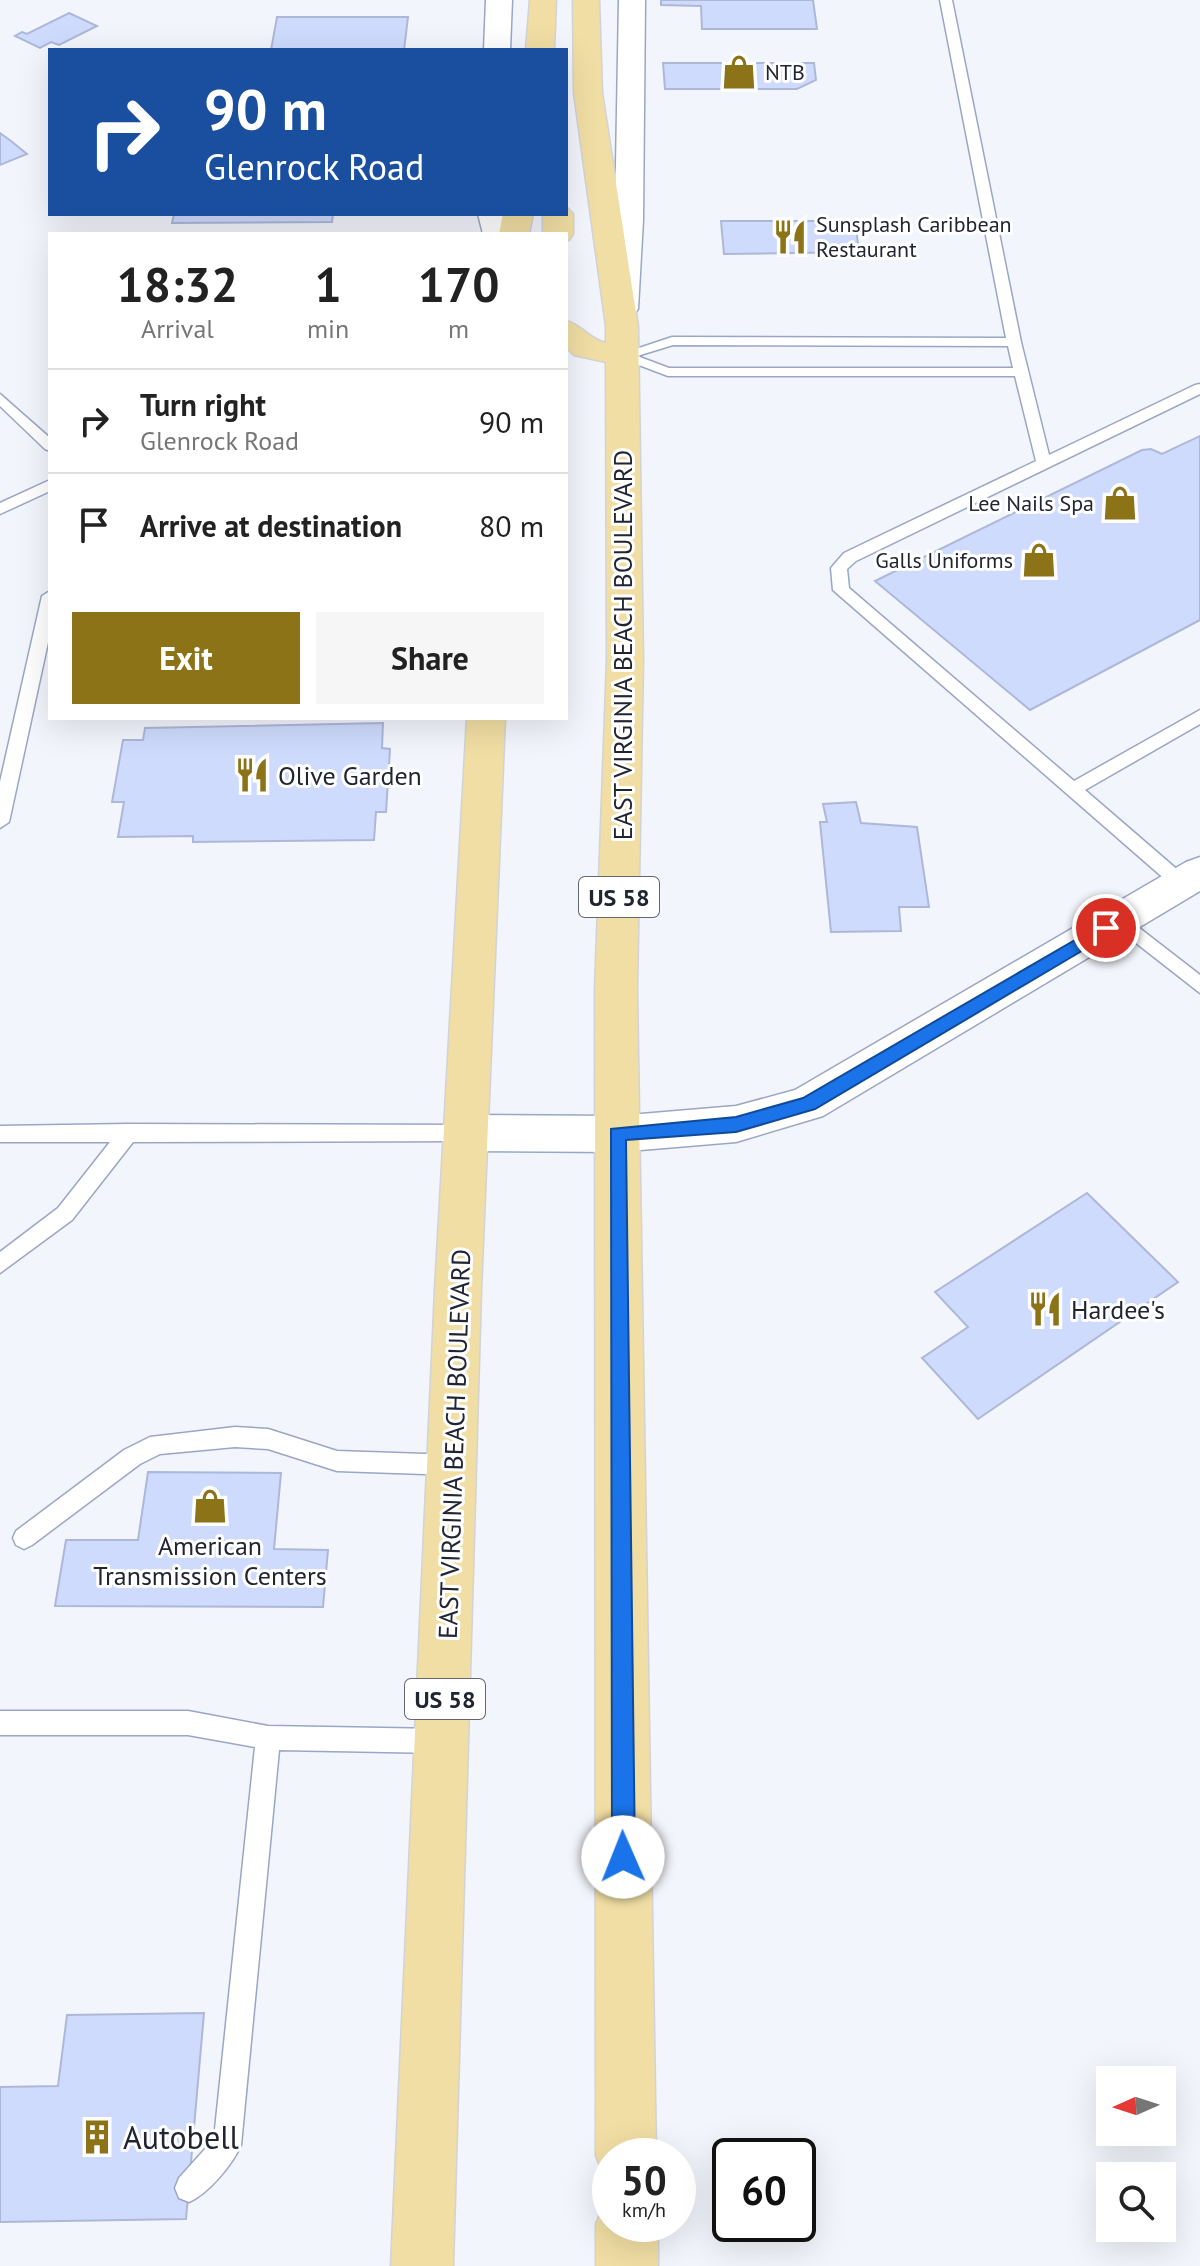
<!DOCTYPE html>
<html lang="en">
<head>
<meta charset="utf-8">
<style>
  :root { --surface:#fff; --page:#f6f6f6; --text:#222; --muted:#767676; --line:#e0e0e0; --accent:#8d7317 }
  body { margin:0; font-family:"PT Sans",sans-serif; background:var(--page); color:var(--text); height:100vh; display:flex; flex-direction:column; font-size:30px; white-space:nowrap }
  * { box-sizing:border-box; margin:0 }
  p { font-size:26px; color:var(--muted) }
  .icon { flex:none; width:44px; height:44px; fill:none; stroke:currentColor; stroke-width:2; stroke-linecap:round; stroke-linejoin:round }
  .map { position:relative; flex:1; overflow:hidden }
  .drawer { position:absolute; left:48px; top:232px; width:520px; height:488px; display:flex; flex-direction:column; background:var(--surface); border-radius:0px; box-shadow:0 8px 32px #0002 }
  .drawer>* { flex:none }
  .banner { position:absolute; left:48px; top:48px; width:520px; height:168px; border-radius:0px; box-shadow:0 8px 32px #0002; background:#1a4fa0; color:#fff; overflow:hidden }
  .needle { width:52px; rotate:267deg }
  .buttons { position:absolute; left:1096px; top:2066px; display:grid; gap:16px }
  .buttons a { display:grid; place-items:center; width:80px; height:80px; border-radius:0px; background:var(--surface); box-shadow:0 8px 32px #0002; font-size:40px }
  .speed { position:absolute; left:592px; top:2138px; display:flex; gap:16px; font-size:40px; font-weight:700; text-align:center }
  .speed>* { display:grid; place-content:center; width:104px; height:104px; border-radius:50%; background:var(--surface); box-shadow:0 8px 32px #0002; line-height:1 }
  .speed small { font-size:20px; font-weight:400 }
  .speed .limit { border:4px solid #111; border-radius:12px; background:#fff; color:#111 }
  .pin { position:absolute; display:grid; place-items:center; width:68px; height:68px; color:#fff; margin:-34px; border:4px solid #fff; border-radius:50%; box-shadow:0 2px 8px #0007 }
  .me { position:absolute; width:88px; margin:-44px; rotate:359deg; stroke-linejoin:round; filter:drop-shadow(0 0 6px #0008) }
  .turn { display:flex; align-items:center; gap:28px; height:168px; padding:0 24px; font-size:36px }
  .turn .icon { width:104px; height:104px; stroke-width:2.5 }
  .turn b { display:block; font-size:56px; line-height:68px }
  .eta { display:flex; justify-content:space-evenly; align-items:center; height:136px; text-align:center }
  .eta b { font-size:48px; font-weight:700; line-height:56px }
  .primary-button { display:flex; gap:16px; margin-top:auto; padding:16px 24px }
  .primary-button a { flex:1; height:92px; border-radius:0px; background:var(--accent); color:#fff; font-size:32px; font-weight:700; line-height:92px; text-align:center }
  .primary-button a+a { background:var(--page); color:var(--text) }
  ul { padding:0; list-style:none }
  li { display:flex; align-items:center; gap:24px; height:104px; padding:0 24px; border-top:2px solid var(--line) }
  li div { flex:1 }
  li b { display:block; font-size:30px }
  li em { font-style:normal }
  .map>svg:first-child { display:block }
  .building { fill:#cfdbfd; stroke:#adb8d9; stroke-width:2 }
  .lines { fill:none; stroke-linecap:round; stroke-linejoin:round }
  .service-casing { stroke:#9ba6c6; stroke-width:3 }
  .minor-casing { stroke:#9ba6c6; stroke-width:3 }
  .tertiary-casing { stroke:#9ba6c6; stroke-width:3 }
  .primary-casing { stroke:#d3d3d6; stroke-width:3 }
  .service { fill:#fff; fill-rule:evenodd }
  .minor { fill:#fff; fill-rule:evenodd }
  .tertiary { fill:#fff; fill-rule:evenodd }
  .primary { fill:#f1dea4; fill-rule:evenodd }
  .route { fill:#1a73e8; stroke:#114b97; stroke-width:2 }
  .labels { text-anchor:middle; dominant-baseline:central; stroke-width:6; stroke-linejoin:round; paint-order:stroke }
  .far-poi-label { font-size:22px; fill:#212531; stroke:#fff; text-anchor:start }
  .shield { fill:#fff; stroke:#64666f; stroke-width:2 }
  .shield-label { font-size:24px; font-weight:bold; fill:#212531 }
  .street-label { font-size:26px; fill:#212531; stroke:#fff }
  .poi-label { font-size:26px; fill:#212531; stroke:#fff; text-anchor:start }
  .near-poi-label { font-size:32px; fill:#212531; stroke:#fff; text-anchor:start }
</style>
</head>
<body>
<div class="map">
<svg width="1200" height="2266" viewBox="0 0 1200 2266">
  <rect width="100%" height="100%" fill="#f3f5fc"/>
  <!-- building -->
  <path class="building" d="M661,0h152l4,29h-115l-1,-23 -40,-1z
    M69,13l28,13 -38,19 -8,-3 -11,6 -25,-12 7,-4 5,2z
    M277,17h131l-4,33h-133z
    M663,63h151l2,17 -19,9h-132z
    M0,133l11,8 16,13 -27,11z
    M174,214h159l-1,8 -160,1z
    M721,221h134l4,31 -135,2z
    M1200,436v184l-170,90 -155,-129 267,-131 9,-1 11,5z
    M383,723l-1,25 8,1 -4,63h-10l-2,28 -181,2v-6l-75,1 6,-35h-12l11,-62h20l2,-12z
    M856,802l5,21 56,4 12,80h-30l2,24 -70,1 -11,-110h7l-4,-18z
    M1087,1193l91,89 -200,137 -56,-61 46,-31 -33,-35z
    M148,1472l133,1 -7,76 54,1 -5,57 -268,-1 11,-66h72z
    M204,2013l-18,206 -186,3v-135l58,-1 9,-71z"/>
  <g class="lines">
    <!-- service casing -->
    <g class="service-casing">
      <path id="service" d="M940,0h12l69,342 28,113 146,-70 5,-1v10l-344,167 -9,8 2,19 225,193 126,-71v14l-115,66 102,88 3,5 -9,7 -6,-2 -342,-298 -2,-22 13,-15 192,-92 -21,-85h-347l-53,-20 57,-19 334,1zM673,345l335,1 5,22h-344l-32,-12z
        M0,394l50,44v13l-5,-2 -45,-43z
        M50,480v11l-50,23v-11z
        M50,591v42l-41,189 -9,6v-46l42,-186z
        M1120,913l80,62v18l-87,-68 -2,-5 2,-5z
        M129,1124l337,1 7,2 3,6 -3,6 -7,2 -333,1 -61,78 -72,53v-21l58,-44 52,-66h-110v-16z
        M235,1427l33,2 69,22 117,4 8,3 3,7 -3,7 -8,3 -117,-4 -69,-22 -33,-2 -75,7 -20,10 -108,81 -8,4 -8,-4 -3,-7 3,-7 108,-81 26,-13z
        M0,1711h188l80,15 172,3 9,4 3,8 -3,8 -9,4 -161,-3 -38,395c-8,19 -33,49 -52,57l-10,-4 -4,-10 4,-10 35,-39 41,-392 -67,-12h-188z"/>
    </g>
    <!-- minor casing -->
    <g class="minor-casing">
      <path id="minor" d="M486,0h26l-2,50h-26z
        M619,0h26l-2,220 -5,89 -5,6h-20l-5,-6 7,-89z
        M478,214h28l5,20h-28z"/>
    </g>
    <!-- tertiary casing -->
    <g class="tertiary-casing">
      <path id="tertiary" d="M1200,857v34l-377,225 -87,26 -119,10 -151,-1 -16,-5 -6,-13 6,-13 16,-5 151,1 119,-10 59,-16 391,-228z"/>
    </g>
    <!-- primary casing -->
    <g class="primary-casing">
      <path id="primary" d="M530,0h26l-2,50h-28z
        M573,0h26l3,93 36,233 5,334 -6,330 19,1166h-46v23l-5,-2 -9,-21 -1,-1166 12,-330 -1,-298 -32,-7 -8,-8v-26c16,4 24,19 40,22v-17l-32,-233z
        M566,207l7,7v20l-4,6 -3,-6h-23v-20h23z
        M503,214h30l-4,20h-30z
        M467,718h38l-24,572 -28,976h-62l44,-976z
        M610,2200v24h48v42h-62v-42l9,-22z"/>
    </g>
    <!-- service -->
    <use href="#service" class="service"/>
    <!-- minor -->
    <use href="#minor" class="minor"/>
    <!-- tertiary -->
    <use href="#tertiary" class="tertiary"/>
    <!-- primary -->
    <use href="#primary" class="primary"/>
  </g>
  <!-- route -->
  <path class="route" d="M1106,922l6,2v9l-297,176 -79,23 -110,8 9,717 -4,8 -8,4 -8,-4 -3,-8 -1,-728 125,-12 67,-19z"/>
  <!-- icons -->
  <defs>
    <g id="shop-bare" transform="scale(2.76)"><path d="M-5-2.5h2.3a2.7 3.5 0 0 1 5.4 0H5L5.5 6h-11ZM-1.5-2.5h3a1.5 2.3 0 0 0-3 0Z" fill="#8d7317" stroke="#fff" stroke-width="2.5" paint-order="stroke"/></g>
    <g id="restaurant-bare" transform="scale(2.76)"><path d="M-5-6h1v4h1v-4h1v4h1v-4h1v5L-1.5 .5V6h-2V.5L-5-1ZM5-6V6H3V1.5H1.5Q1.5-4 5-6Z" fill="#8d7317" stroke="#fff" stroke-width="2.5" paint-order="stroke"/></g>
    <g id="building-bare" transform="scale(2.76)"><path d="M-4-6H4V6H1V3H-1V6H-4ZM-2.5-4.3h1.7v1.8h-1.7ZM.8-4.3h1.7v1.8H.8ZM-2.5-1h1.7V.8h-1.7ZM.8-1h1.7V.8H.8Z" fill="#8d7317" stroke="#fff" stroke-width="2.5" paint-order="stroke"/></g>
  </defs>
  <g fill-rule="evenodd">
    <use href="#shop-bare" x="739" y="72"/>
    <use href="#restaurant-bare" x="790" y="237"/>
    <use href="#shop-bare" x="1120" y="503"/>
    <use href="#shop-bare" x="1039" y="560"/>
    <use href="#restaurant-bare" x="252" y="775"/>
    <use href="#restaurant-bare" x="1045" y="1309"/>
    <use href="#shop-bare" x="210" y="1506"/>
    <use href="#building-bare" x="97" y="2137"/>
  </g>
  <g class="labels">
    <!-- far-poi labels -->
    <g class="far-poi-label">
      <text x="765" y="72">NTB</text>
      <text x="816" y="224">Sunsplash Caribbean<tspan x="816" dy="25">Restaurant</tspan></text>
      <text x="1094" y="503" text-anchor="end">Lee Nails Spa</text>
      <text x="1013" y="560" text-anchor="end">Galls Uniforms</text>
    </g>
    <!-- shield labels -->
    <g class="shield">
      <rect x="579" y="877" width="80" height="40" rx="6"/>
      <rect x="405" y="1679" width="80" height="40" rx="6"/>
    </g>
    <g class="shield-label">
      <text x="619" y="897">US 58</text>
      <text x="445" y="1699">US 58</text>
    </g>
    <!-- street labels -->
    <g class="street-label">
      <text transform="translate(622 645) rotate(-90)">EAST VIRGINIA BEACH BOULEVARD</text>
      <text transform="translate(454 1444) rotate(-88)">EAST VIRGINIA BEACH BOULEVARD</text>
    </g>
    <!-- poi labels -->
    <g class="poi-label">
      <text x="278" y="775">Olive Garden</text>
      <text x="1071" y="1309">Hardee's</text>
      <text x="210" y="1545" text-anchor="middle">American<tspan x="210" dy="30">Transmission Centers</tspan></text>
    </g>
    <!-- near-poi labels -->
    <g class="near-poi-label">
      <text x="123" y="2137">Autobell</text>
    </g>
  </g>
</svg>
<div class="buttons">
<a><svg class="needle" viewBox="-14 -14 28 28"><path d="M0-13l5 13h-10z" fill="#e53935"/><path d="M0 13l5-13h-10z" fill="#767676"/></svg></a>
<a><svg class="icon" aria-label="search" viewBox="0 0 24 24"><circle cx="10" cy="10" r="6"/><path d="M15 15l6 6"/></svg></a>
</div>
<div class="speed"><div>50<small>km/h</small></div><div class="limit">60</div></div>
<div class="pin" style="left:1106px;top:928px;background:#d93025"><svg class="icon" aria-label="arrive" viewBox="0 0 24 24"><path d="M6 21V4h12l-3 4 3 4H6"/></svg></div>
<svg class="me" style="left:623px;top:1857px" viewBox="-20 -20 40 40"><circle r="19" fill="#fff"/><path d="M0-13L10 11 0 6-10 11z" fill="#1a73e8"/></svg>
<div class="banner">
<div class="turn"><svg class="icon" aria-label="right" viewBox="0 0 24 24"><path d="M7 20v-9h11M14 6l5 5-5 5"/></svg><div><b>90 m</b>Glenrock Road</div></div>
</div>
<section class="drawer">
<div class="eta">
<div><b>18:32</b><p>Arrival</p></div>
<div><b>1</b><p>min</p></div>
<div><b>170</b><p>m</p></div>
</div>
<ul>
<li><svg class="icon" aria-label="right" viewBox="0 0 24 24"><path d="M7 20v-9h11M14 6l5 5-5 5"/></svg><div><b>Turn right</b><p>Glenrock Road</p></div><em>90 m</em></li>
<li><svg class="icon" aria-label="arrive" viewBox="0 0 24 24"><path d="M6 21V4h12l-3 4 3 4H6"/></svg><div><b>Arrive at destination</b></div><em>80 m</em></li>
</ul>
<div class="primary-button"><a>Exit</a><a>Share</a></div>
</section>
</div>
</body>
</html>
